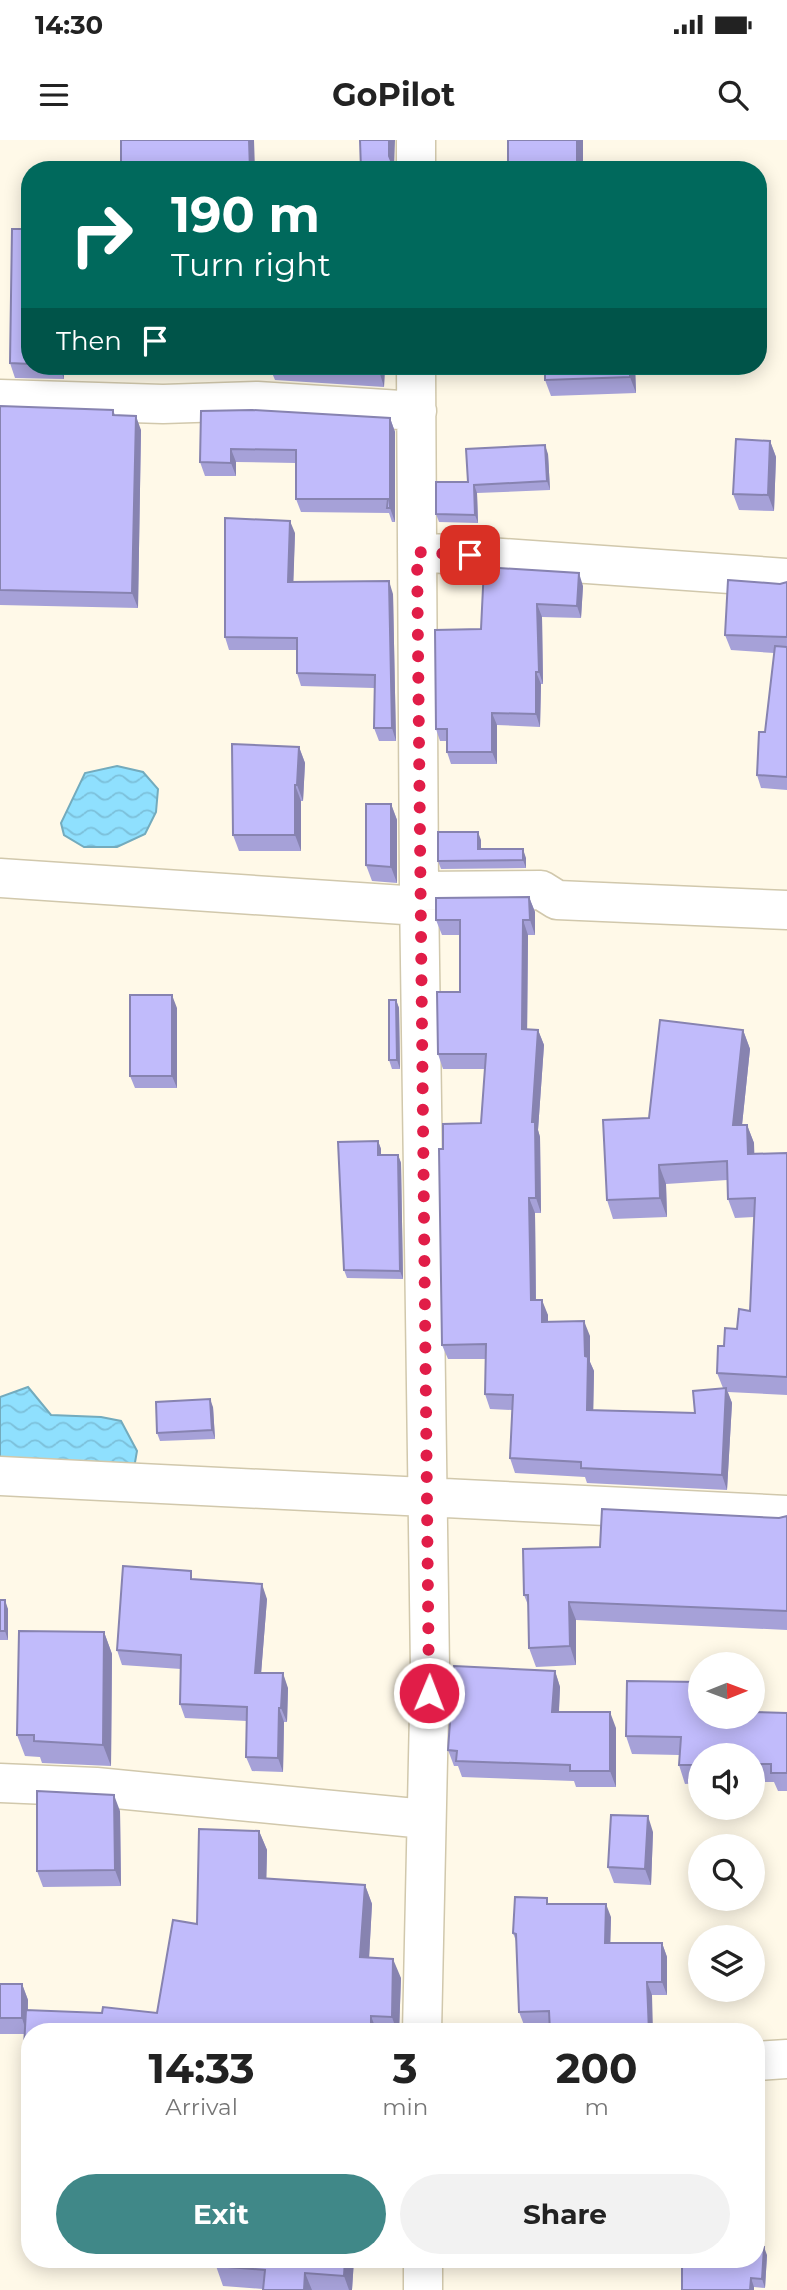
<!DOCTYPE html>
<html lang="en">
<head>
<meta charset="utf-8">
<style>
  :root { --surface:#fff; --page:#f2f2f2; --text:#222; --muted:#767676; --accent:#408888 }
  body { margin:0; font-family:Montserrat,sans-serif; background:var(--page); color:var(--text); height:100vh; display:flex; flex-direction:column; font-size:26px; white-space:nowrap }
  * { box-sizing:border-box; margin:0 }
  p { font-size:23px; color:var(--muted) }
  .icon { flex:none; width:38px; height:38px; fill:none; stroke:currentColor; stroke-width:2; stroke-linecap:round; stroke-linejoin:round }
  .map { position:relative; flex:1; overflow:hidden }
  .side { position:absolute; left:21px; top:1883px; width:744px; height:245px; display:flex; flex-direction:column; background:var(--surface); border-radius:28px; box-shadow:0 4px 18px #0003 }
  .side>* { flex:none }
  .hud { position:absolute; left:21px; top:21px; width:746px; height:214px; border-radius:28px; box-shadow:0 4px 18px #0003; background:#00695c; color:#fff; overflow:hidden }
  .needle { width:46px; rotate:89deg }
  .fabs { position:absolute; left:688px; top:1512px; display:grid; gap:14px }
  .fabs a { display:grid; place-items:center; width:77px; height:77px; border-radius:50%; background:var(--surface); box-shadow:0 4px 18px #0003; font-size:35px }
  .pin { position:absolute; display:grid; place-items:center; width:60px; height:60px; color:#fff; margin:-30px; border-radius:14px; box-shadow:0 4px 10px #0006 }
  .me { position:absolute; width:77px; margin:-38px; rotate:1deg; stroke-linejoin:round; filter:drop-shadow(0 0 5px #0008) }
  .turn { display:flex; align-items:center; gap:24px; height:147px; padding:0 35px; font-size:32px }
  .turn .icon { width:91px; height:91px; stroke-width:2.5 }
  .turn b { display:block; font-size:49px; line-height:60px }
  .then { display:flex; align-items:center; height:66px; padding:0 35px; background:#0003; gap:14px; font-size:26px }
  .eta { display:flex; justify-content:space-evenly; align-items:center; height:119px; text-align:center }
  .eta b { font-size:42px; font-weight:700; line-height:49px }
  .button { display:flex; gap:14px; margin-top:auto; padding:14px 35px }
  .button a { flex:1; height:80px; border-radius:42px; background:var(--accent); color:#fff; font-size:28px; font-weight:700; line-height:80px; text-align:center }
  .button a+a { background:var(--page); color:var(--text) }
  .status { display:flex; justify-content:space-between; align-items:center; height:49px; padding:0 35px; background:var(--surface); direction:ltr }
  .status svg { height:19px; fill:currentColor }
  header { display:flex; justify-content:space-between; align-items:center; height:91px; padding:0 35px; background:var(--surface); font-size:32px; font-weight:700 }
  .map>svg:first-child { display:block }
  .water { fill:url(#water-waves); stroke:#73abbd; stroke-width:2 }
  .lines { fill:none; stroke-linecap:round; stroke-linejoin:round }
  .street-casing { stroke:#d1c8ac; stroke-width:41 }
  .street { stroke:#fff; stroke-width:38 }
  .wall { fill:#a6a1d8 }
  .shaded-wall { fill:#8783b0 }
  .building { fill:#c1bbfb; stroke:#8783b0; stroke-width:2 }
  .route { stroke:#e11d48; stroke-width:12; stroke-dasharray:0 21.6 }
</style>
</head>
<body>
<div class="status"><b>14:30</b><svg viewBox="0 0 49 12"><path d="M0 12V9h3v3zM5 12V6h3v6zM10 12V3h3v9zM15 12V0h3v12zM26 1h20v11H26zM47 4h2v5h-2z"/></svg></div>
<header><svg class="icon" aria-label="menu" viewBox="0 0 24 24"><path d="M4 6h16M4 12h16M4 18h16"/></svg>GoPilot<svg class="icon" aria-label="search" viewBox="0 0 24 24"><circle cx="10" cy="10" r="6"/><path d="M15 15l6 6"/></svg></header>
<div class="map">
<svg width="787" height="2150" viewBox="0 0 787 2150">
  <defs>
    <pattern id="water-waves" width="16" height="10" patternUnits="userSpaceOnUse" patternTransform="scale(1.75)"><rect width="16" height="10" fill="#8fe0fe"/><path d="M0 5q4-4 8 0t8 0" fill="none" stroke="#7cc0da"/></pattern>
  </defs>
  <rect width="100%" height="100%" fill="#fff9e8"/>
  <!-- water -->
  <path class="water" d="M117,626l26,6 15,17 -2,23 -11,22 -28,13h-33l-20,-12 -3,-12 24,-50z
    M28,1247l23,28 50,2 20,4 16,30 -4,23 -133,-7v-70z"/>
  <g class="lines">
    <!-- street casing -->
    <g class="street-casing">
      <path id="street" d="M416,30v-30
        M416,226l3,525 11,777 -8,364
        M0,259l163,5 94,-3 160,10
        M417,412l370,26
        M0,738l419,28
        M419,751l122,-1 16,10 230,10
        M0,1336l787,39
        M0,1643l96,4 329,32
        M756,1921l31,-2
        M423,2119v31"/>
    </g>
    <!-- street -->
    <use href="#street" class="street"/>
  </g>
  <!-- wall -->
  <path class="wall" d="M508,0h75v30h-74l-1,-4z
    M30,89v137h33l1,3v10l-49,-1 -5,-15z
    M385,226l-1,21 -109,-7 -5,-12z
    M545,226h90l1,27 -85,3 -6,-16z
    M0,266l113,4 2,5 26,15 -3,178 -138,-3z
    M201,271l189,7 5,14v90h-3l-3,-9 -88,-1 -5,-13v-36l-60,-1v14h-31l-5,-14z
    M770,301l6,16 -2,54 -35,-1 -6,-16z
    M548,314l2,36 -73,3 1,30 -39,-1 -3,-8 32,-32z
    M295,393l-2,49 100,12 3,147h-17l-5,-13v-40l-73,-2 -4,-13v-23h-68l-4,-13z
    M484,427l99,19 -2,32 -39,-1 1,67h-2l-1,43 -43,-2v39h-46l-4,-12v-11h-7l-4,-12 45,-100z
    M787,442v208l-26,-2 -4,-13 8,-43 9,-79 -43,-3 -6,-15 55,-51z
    M299,607l6,16 -2,38h-2v50h-62l-6,-16z
    M391,664l6,16v63l-25,-2 -6,-16z
    M481,700v9l45,9v10l-85,1 -3,-8z
    M529,757l6,15v23h-7l-1,94 11,1 6,15 -6,85 2,7 1,76h-6l1,87 12,15v7l42,14v26l4,9 -1,40 102,2 28,-25 -6,-15 7,-27 26,-35 4,-94 -19,1 -7,-19 -1,-19 -61,4 1,33 -54,2 -6,-19 42,-82 94,-88 7,19 -8,76h5l7,18v11l33,-1v242l-59,-3 4,11 -5,87 -140,-7 -2,-6 -70,-4 -5,-15 2,-48 -22,-1 -5,-15v-35h-37l-6,-14 1,-196 38,-26 4,-54h-42l-5,-15 22,-62v-57h-18l-6,-15z
    M396,860l3,8 1,61h-8l-3,-9z
    M177,868v80h-42l-5,-12z
    M378,1001l3,8v6h17l3,8 2,116 -56,-1 -3,-8z
    M213,1267l2,32 -55,2 -3,-8z
    M787,1376v114l-211,-10v45l-40,2 -7,-19 -1,-43 -4,-10 76,-48z
    M194,1439l73,20 -6,74 27,15 -1,34h-3l-1,50 -31,-1 -6,-14 1,-36 -62,-3 -5,-14 1,-35 -59,-4 -5,-15z
    M0,1460l8,9v31h-8z
    M104,1492l8,22 -1,112 -69,-3 -2,-6 -15,-1 -8,-21z
    M555,1531l5,16 -1,25 57,16v59h-40l-2,-6 -112,-4 -4,-11h-4l-6,-16z
    M787,1573v78h-9l-4,-9h-22v-27h-52v28l-15,1 -6,-19v-10l-47,-1 -6,-18 74,-19z
    M120,1671l1,75 -78,1 -6,-16z
    M259,1691l8,19 -1,29 99,6 7,19 -3,54 32,20 -2,54h-369v51l-7,-18 2,-31h-25v-50h22l6,16v10l74,3h55l40,-89z
    M653,1692l-2,53 -37,-2 -6,-16z
    M549,1764l62,13 -1,26h52l5,14v38h-15l-102,29 -26,1 -5,-13 -3,-71 -3,-8z
    M767,2115l-2,33 -11,-1v3h-72z
    M217,2119h137l-2,31h-89v-1l-40,-3 -7,-20z"/>
  <!-- shaded-wall -->
  <path class="shaded-wall" d="M249,0h5l1,30h-5z
    M389,0h6l-1,30 -5,-14z
    M577,0h6v30h-4l-2,-4z
    M59,226h4l1,3v10z
    M380,226h5l-1,21 -4,-13z
    M630,226h5l1,27 -6,-16z
    M136,276l5,14 -3,178 -6,-15z
    M390,278l5,14v90l-5,-14z
    M770,301l6,16 -2,54 -6,-16z
    M545,305l3,9 2,36 -3,-9z
    M231,309l5,13v14l-5,-13z
    M474,345l3,8 1,30 -3,-8z
    M290,381l5,12 -2,62 -5,-13z
    M579,433l4,13 -2,32 -4,-12z
    M389,441l4,13 3,147 -4,-13z
    M537,464l5,13 1,67 -4,-12z
    M536,532l5,12 -1,43 -4,-13z
    M492,573l5,12v39l-5,-12z
    M299,607l6,16 -2,38 -6,-16z
    M295,645l6,16v50l-6,-16z
    M391,664l6,16v63l-6,-16z
    M478,692l3,8v18l-3,-9z
    M523,709l3,9v10l-3,-8z
    M529,757l6,15v23l-5,-15z
    M523,780l5,15 -1,109 -5,-15z
    M172,855l5,13v80l-5,-12z
    M396,860l3,8 1,61 -3,-9z
    M538,890l6,15 -6,85 2,7 1,76 -5,-15 -4,-76z
    M743,890l7,19 -10,95 -7,-19z
    M747,985l7,18 1,30 -7,-19z
    M378,1001l3,8v14l-3,-8z
    M398,1015l3,8 2,116 -3,-8z
    M659,1025l7,19 1,33 -7,-19z
    M529,1058l6,15 1,102 -5,-15z
    M542,1160l6,15v22l-6,-15z
    M584,1181l6,15v26l4,9 -1,54 -6,-15z
    M726,1248l6,15 -5,87 -5,-15z
    M210,1259l3,8 2,32 -3,-9z
    M262,1444l5,15 -7,88 -5,-14z
    M5,1460l3,9v31l-3,-9z
    M569,1462l7,18v45l-6,-19z
    M104,1492l8,22 -1,112 -8,-21z
    M555,1531l5,16 -2,41 -6,-16z
    M283,1533l5,15 -1,34 -6,-14z
    M279,1568l5,14 -1,50 -5,-14z
    M610,1572l6,16v59l-6,-16z
    M114,1655l6,16 1,75 -6,-16z
    M648,1676l5,16 -2,53 -6,-16z
    M259,1691l8,19 -1,48 -7,-20z
    M365,1745l7,19 -4,73 -8,-20z
    M606,1764l5,13 -1,39 -5,-13z
    M662,1803l5,14v38l-5,-13z
    M393,1819l8,19 -2,54h-2l-5,-15z
    M647,1842l5,13 1,37h-4z
    M22,1844l6,16 -1,34 -5,-16z
    M371,1876l6,16h-6z
    M764,2107l3,8 -2,33 -3,-9z
    M345,2119h9l-2,31h-3l-5,-14z
    M305,2133l7,17h-8z
    M751,2138l3,9v3h-4z"/>
  <!-- building -->
  <path class="building" d="M121,0h128l1,30h-129z
    M360,0h29v16l6,14h-34z
    M508,0h69v26h-69z
    M12,89h18v135l-20,-1z
    M270,226h110v8l-110,-6z
    M545,226h85v11l-85,3z
    M0,266l113,4v5l23,1 -4,177 -132,-3z
    M252,270l138,8v90h-3l1,-9h-92v-49l-65,-1v14l-31,-1 1,-51z
    M736,299l34,2 -2,54 -35,-1z
    M545,305l2,36 -73,4 1,30 -39,-1v-32h32l-2,-33z
    M225,378l65,3 -2,61 101,-1 3,147h-18l1,-53 -78,-2v-35l-72,-1z
    M484,427l95,6 -2,33 -40,-2 2,68h-3v42l-44,-1v39h-45v-23h-11l-1,-99 46,-1z
    M728,440l52,4 7,-2v55l-62,-2z
    M775,506l12,1v130l-30,-2 2,-43h6z
    M232,604l67,3 -2,38h-2v50h-62z
    M366,664h25v63l-25,-2z
    M438,692h40v17h45v11l-85,1z
    M529,757l1,23h-7l-1,109 16,1 -6,92h3l1,76h-7l2,102h11v22l42,-1 1,35 3,1 -1,53 108,3 -2,-22 33,-3 -4,87 -141,-7v-6l-71,-4 3,-63 -28,-1 1,-50 -44,1 -3,-196h4v-25l38,-1 5,-69h-48l-1,-62h23v-72h-24v-22z
    M130,855h42v81h-42z
    M389,860h7l1,60h-8z
    M660,880l83,10 -10,95h14l1,29 39,-1v224l-70,-4 1,-27h6l1,-18 12,1 2,-20 11,2 5,-113 -27,1 -1,-38 -68,4 1,33 -53,2 -4,-80 46,-2z
    M378,1001v14h20l2,116 -56,-1 -6,-128z
    M210,1259l2,31 -55,3 -1,-31z
    M602,1369l177,9 8,-2v95l-218,-9 1,44 -41,2 -1,-53h-4l-1,-46 77,-2z
    M123,1426l68,5v8l71,5 -7,89h28l-2,35h-2l-1,50 -32,-1 1,-50 -67,-3 1,-49 -64,-5z
    M0,1460h5v31h-5z
    M19,1491l85,1 -1,113 -69,-4v-6h-17z
    M454,1526l101,5 -3,41h58v59h-40v-6l-114,-4 1,-10 -9,-1z
    M627,1541l73,1v35h52v-5l35,1v60h-16v-9h-19v-9h-52v10h-21l2,-28 -55,-1z
    M37,1651l77,4 1,75 -78,1z
    M611,1675l37,1 -3,53 -37,-2z
    M199,1689l60,2v47l106,7 -5,72 33,2 -1,58 -21,-1v16h-341v33h-7l3,-55 76,3 1,-6 54,6 16,-93 24,4z
    M515,1757l32,1v6h59l-1,39h57v39h-15l2,50h-99l-1,-21 -30,1 -3,-78 -3,-1z
    M0,1844h22v34h-22z
    M756,2107h8l-2,32 -11,-1 -1,12h-68v-31h74z
    M217,2119h128l-1,17 -39,-3 -1,17h-41l2,-20 -49,-4z"/>
  <g class="lines">
    <!-- route -->
    <path class="route" d="M429,1553l-12,-1141 53,3"/>
  </g>
</svg>
<div class="fabs">
<a><svg class="needle" viewBox="-14 -14 28 28"><path d="M0-13l5 13h-10z" fill="#e53935"/><path d="M0 13l5-13h-10z" fill="#767676"/></svg></a>
<a><svg class="icon" aria-label="sound" viewBox="0 0 24 24"><path d="M4 9h4l5-4v14l-5-4H4zM17 9q2 3 0 6"/></svg></a>
<a><svg class="icon" aria-label="search" viewBox="0 0 24 24"><circle cx="10" cy="10" r="6"/><path d="M15 15l6 6"/></svg></a>
<a><svg class="icon" aria-label="layers" viewBox="0 0 24 24"><path d="M12 4l9 5-9 5-9-5zM3 14l9 5 9-5"/></svg></a>
</div>
<div class="pin" style="left:470px;top:415px;background:#d93025"><svg class="icon" aria-label="arrive" viewBox="0 0 24 24"><path d="M6 21V4h12l-3 4 3 4H6"/></svg></div>
<svg class="me" style="left:429px;top:1553px" viewBox="-20 -20 40 40"><circle r="17" fill="#e11d48" stroke="#fff" stroke-width="3"/><path d="M0-11L8 9 0 5-8 9z" fill="#fff"/></svg>
<div class="hud">
<div class="turn"><svg class="icon" aria-label="right" viewBox="0 0 24 24"><path d="M7 20v-9h11M14 6l5 5-5 5"/></svg><div><b>190 m</b>Turn right</div></div>
<div class="then">Then<svg class="icon" aria-label="arrive" viewBox="0 0 24 24"><path d="M6 21V4h12l-3 4 3 4H6"/></svg></div>
</div>
<section class="side">
<div class="eta">
<div><b>14:33</b><p>Arrival</p></div>
<div><b>3</b><p>min</p></div>
<div><b>200</b><p>m</p></div>
</div>
<div class="button"><a>Exit</a><a>Share</a></div>
</section>
</div>
</body>
</html>
